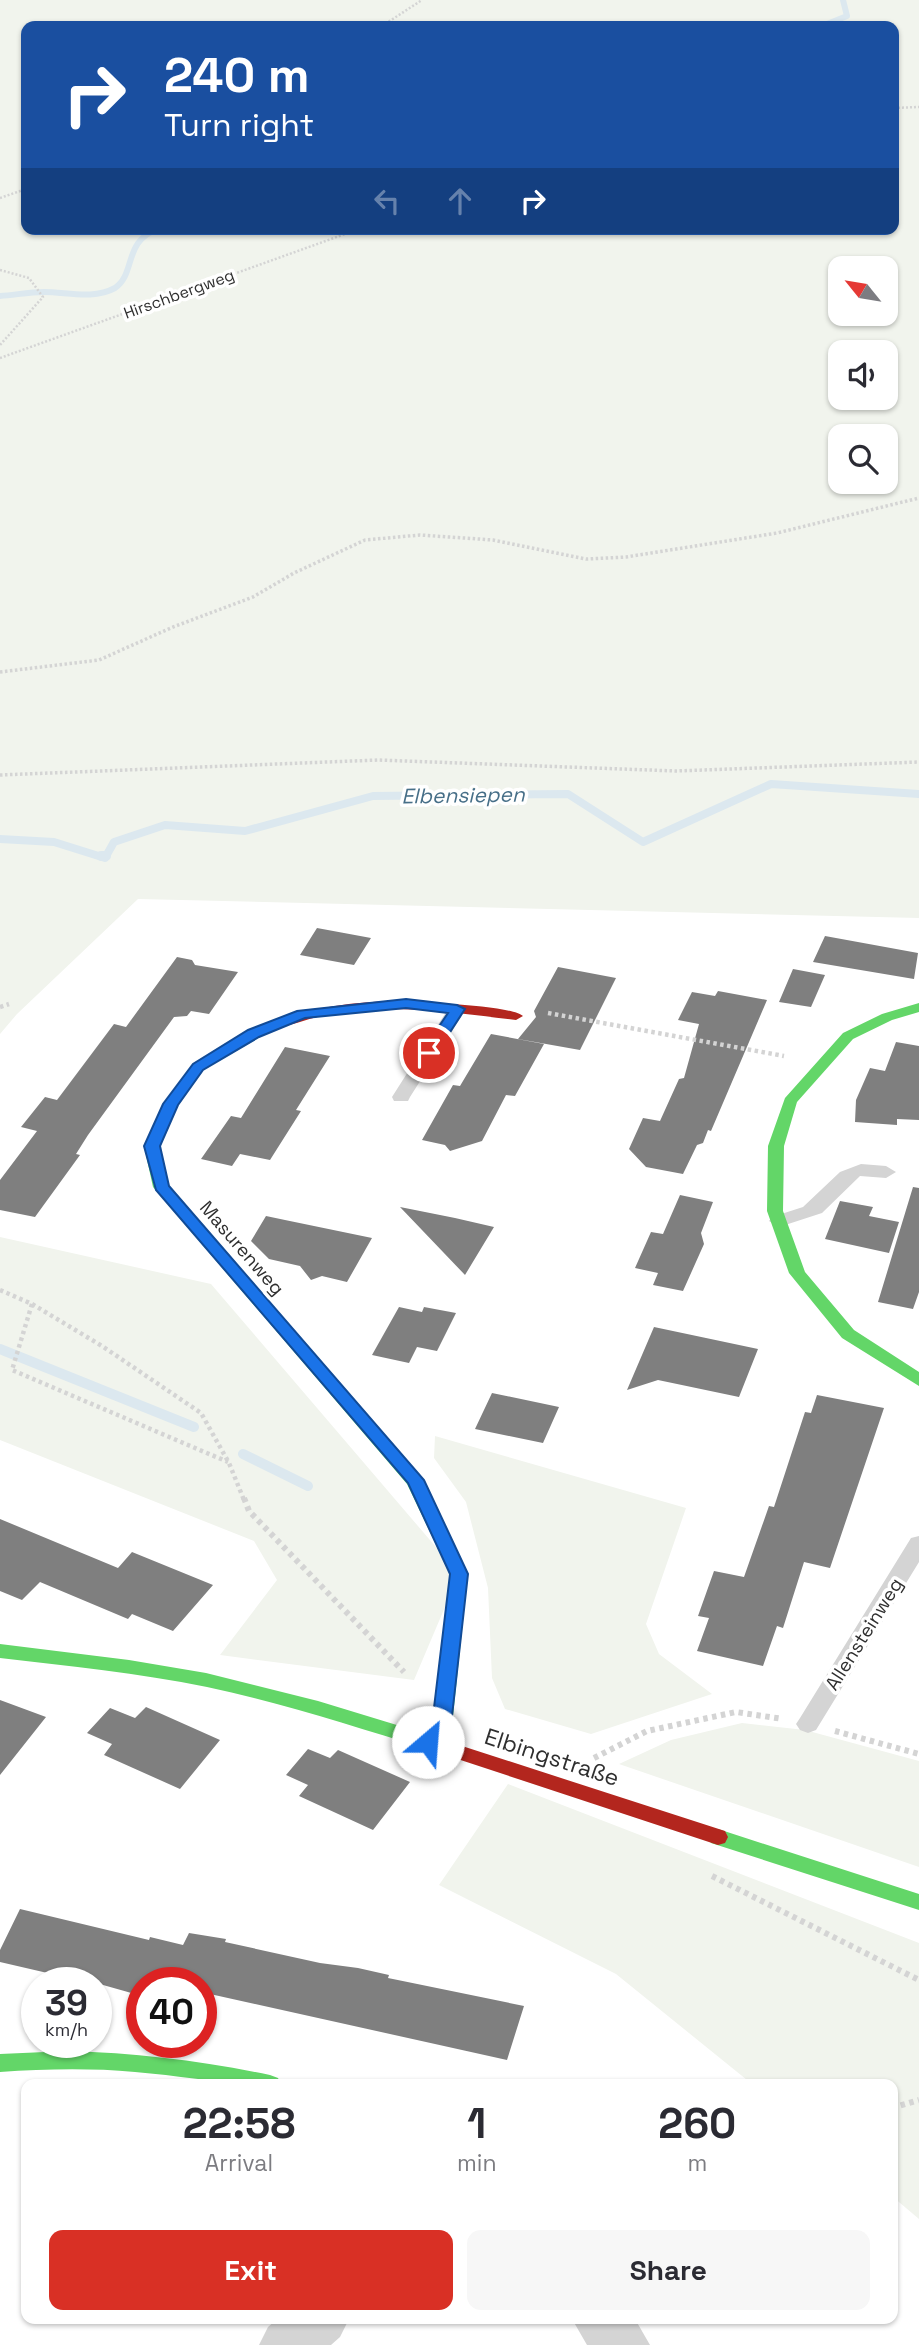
<!DOCTYPE html>
<html lang="en">
<head>
<meta charset="utf-8">
<style>
  :root { --surface:#fff; --page:#f7f7f7; --text:#2b2b33; --muted:#7c7c81; --accent:#d93025 }
  body { margin:0; font-family:"Space Grotesk",sans-serif; background:var(--page); color:var(--text); height:100vh; display:flex; flex-direction:column; font-size:26px; white-space:nowrap }
  * { box-sizing:border-box; margin:0 }
  p { font-size:23px; color:var(--muted) }
  .icon { flex:none; width:38px; height:38px; fill:none; stroke:currentColor; stroke-width:2; stroke-linecap:round; stroke-linejoin:round }
  .map { position:relative; flex:1; overflow:hidden }
  .drawer { position:absolute; left:21px; top:2079px; width:877px; height:245px; display:flex; flex-direction:column; background:var(--surface); border-radius:14px; box-shadow:0 2px 5px #0004 }
  .drawer>* { flex:none }
  .top-card { position:absolute; left:21px; top:21px; width:878px; height:214px; border-radius:14px; box-shadow:0 2px 5px #0004; background:#1a4fa0; color:#fff; overflow:hidden }
  .needle { width:46px; rotate:300deg }
  .controls { position:absolute; left:828px; top:256px; display:grid; gap:14px }
  .controls a { display:grid; place-items:center; width:70px; height:70px; border-radius:14px; background:var(--surface); box-shadow:0 2px 5px #0004; font-size:35px }
  .speed { position:absolute; left:21px; top:1967px; display:flex; gap:14px; font-size:35px; font-weight:700; text-align:center }
  .speed>* { display:grid; place-content:center; width:91px; height:91px; border-radius:50%; background:var(--surface); box-shadow:0 2px 5px #0004; line-height:1 }
  .speed small { font-size:18px; font-weight:400 }
  .speed .limit { border:10px solid #d22; background:#fff; color:#111 }
  .pin { position:absolute; display:grid; place-items:center; width:60px; height:60px; color:#fff; margin:-30px; border:4px solid #fff; border-radius:50%; box-shadow:0 2px 7px #0007 }
  .me { position:absolute; width:77px; margin:-38px; rotate:27deg; stroke-linejoin:round; filter:drop-shadow(0 0 5px #0008) }
  .turn { display:flex; align-items:center; gap:24px; height:147px; padding:0 28px; font-size:32px }
  .turn .icon { width:91px; height:91px; stroke-width:2.5 }
  .turn b { display:block; font-size:49px; line-height:60px }
  .lanes { display:flex; align-items:center; height:66px; padding:0 28px; background:#0003; justify-content:center; gap:35px; direction:ltr }
  .lanes .off { opacity:.35 }
  .eta { display:flex; justify-content:space-evenly; align-items:center; height:119px; text-align:center }
  .eta b { font-size:42px; font-weight:800; line-height:49px }
  .button { display:flex; gap:14px; margin-top:auto; padding:14px 28px }
  .button a { flex:1; height:80px; border-radius:14px; background:var(--accent); color:#fff; font-size:28px; font-weight:800; line-height:80px; text-align:center }
  .button a+a { background:var(--page); color:var(--text) }
  .map>svg:first-child { display:block }
  .green { fill:#f1f4ed; fill-rule:evenodd }
  .lines { fill:none; stroke-linecap:round; stroke-linejoin:round }
  .stream-far2 { stroke:#dce8ef; stroke-width:6 }
  .stream-far1 { stroke:#dce8ef; stroke-width:8 }
  .stream { stroke:#dce8ef; stroke-width:10 }
  .building { fill:#7f7f7f }
  .path-far3 { stroke:#d4d4d4; stroke-width:2.5; stroke-dasharray:2 2; stroke-linecap:butt }
  .path-far2 { stroke:#d4d4d4; stroke-width:3.5; stroke-dasharray:2.5 2.5; stroke-linecap:butt }
  .path-far1 { stroke:#d4d4d4; stroke-width:4.5; stroke-dasharray:3.5 3.5; stroke-linecap:butt }
  .path { stroke:#d4d4d4; stroke-width:6; stroke-dasharray:4.5 4.5; stroke-linecap:butt }
  .lane { fill:#d4d4d4; fill-rule:evenodd }
  .street { fill:#d4d4d4; fill-rule:evenodd }
  .fast { fill:#63d668; fill-rule:evenodd }
  .jam { fill:#b3261e; fill-rule:evenodd }
  .route { fill:#1a73e8; stroke:#114b97; stroke-width:2 }
  .labels { text-anchor:middle; dominant-baseline:central; stroke-width:7; stroke-linejoin:round; paint-order:stroke }
  .far-street-label { font-size:16px; fill:#2f2f2f; stroke:#fff }
  .street-label { font-size:19px; fill:#2f2f2f; stroke:#fff }
  .water-label { font-size:21px; font-style:italic; fill:#476f88; stroke:#fff }
  .near-street-label { font-size:23px; fill:#2f2f2f; stroke:#fff }
</style>
</head>
<body>
<div class="map">
<svg width="919" height="2345" viewBox="0 0 919 2345">
  <rect width="100%" height="100%" fill="#fff"/>
  <!-- green -->
  <path class="green" d="M0,0h919v918l-781,-19 -121,115 -17,20zM26,26h868v203h-868zM840,268h46v45h-46zM840,352h46v45h-46zM840,436h46v45h-46z
    M0,1237l211,47 248,290 -45,106 -194,-25 57,-75 -23,-39 -254,-101z
    M435,1436l251,72 -40,116 13,30 53,40 -121,40 -86,-25 -13,-31 -4,-90 -22,-86 -32,-44z
    M742,1723l63,7 114,31v106l-300,-103 52,-24z
    M508,1784l411,159v276l-26,-22 -1,-113h-140l-136,-110 -177,-89z"/>
  <g class="lines">
    <!-- stream-far2 -->
    <path class="stream-far2" d="M822,26l25,-10 -4,-16
      M0,296c15,-1 29,-4 44,-4 23,0 49,8 71,-4 21,-14 8,-47 43,-59"/>
    <!-- stream-far1 -->
    <path class="stream-far1" d="M0,839l54,3 51,16 9,-16 51,-17 80,6 128,-35 195,-2 75,48 128,-58 148,10"/>
    <!-- stream -->
    <path class="stream" d="M101,856h5
      M0,1349l194,78
      M243,1454l65,32"/>
  </g>
  <!-- building -->
  <path class="building" d="M317,928l54,10 -17,27 -54,-10z
    M825,936l93,17 -4,26 -101,-17z
    M177,957l15,3 3,5 43,7 -29,42 -18,-3 -4,5 -13,1 -86,118 -12,19 4,1 -45,62 -35,-7v-30l37,-49 -16,-4 24,-30 12,3 57,-76 12,3z
    M558,967l58,11 -36,72 -62,-11 18,-22 -2,-6z
    M793,969l32,6 -14,32 -32,-5z
    M718,991l49,9 -56,131 -3,-1 -5,13 -6,2 -14,29 -37,-7 -17,-18 14,-31 17,3 19,-42 5,-1 15,-54 -21,-4 14,-28 23,4z
    M491,1034l53,10 -29,52 -9,-1 -24,46 -32,10 -5,-6 -23,-5 31,-55 7,1z
    M896,1042l23,4v74l-22,-1v6l-42,-3 1,-22 14,-32 15,3z
    M285,1047l45,9 -34,54 5,1 -31,49 -30,-6 -8,12 -31,-7 30,-43 10,2z
    M913,1187l6,1v104l-6,17 -35,-7z
    M680,1195l33,7 -12,31 3,11 -21,47 -30,-6 5,-12 -23,-5 16,-36 12,2z
    M840,1201l33,6 -4,9 30,6 -10,31 -64,-14z
    M400,1207l55,11 39,9 -29,48z
    M266,1216l19,4 87,18 -25,44 -25,-6 -11,4 -11,-14 -31,-7 -18,-18z
    M399,1307l23,5 2,-5 32,6 -19,38 -20,-4 -8,16 -37,-8z
    M654,1327l104,22 -19,48 -81,-17 -31,10z
    M492,1393l67,14 -16,36 -68,-14z
    M817,1395l67,13 -54,160 -26,-6 -21,66 -6,-2 -14,40 -66,-15 12,-33 -11,-2 16,-45 30,6 25,-71 5,1 31,-95 6,1z
    M0,1519l118,49 14,-16 81,33 -40,46 -41,-17 -4,5 -88,-37 -18,18 -22,-9z
    M0,1700l46,17 -46,58z
    M146,1707l74,33 -40,49 -76,-34 8,-11 -25,-11 23,-25 25,10z
    M308,1749l22,9 8,-8 72,32 -37,48 -74,-34 9,-11 -22,-10z
    M20,1909l129,31 1,-3 33,8 6,-12 37,6 -1,3 95,21 38,5 31,7 -1,3 136,28 -17,54 -306,-68v-9h-59v13l-46,-13h-29l2,-5 -69,-16v-12z"/>
  <g class="lines">
    <!-- path-far3 -->
    <path class="path-far3" d="M382,26l40,-26
      M894,108l25,-1
      M0,198l26,-9
      M0,270l29,8 14,19 -43,48
      M0,358l359,-129"/>
    <!-- path-far2 -->
    <path class="path-far2" d="M0,672l99,-12 74,-33 80,-30 41,-24 71,-33 55,-5 73,5 93,19 40,-2 151,-24 142,-35
      M0,775l378,-15 298,11 243,-9"/>
    <!-- path-far1 -->
    <path class="path-far1" d="M0,1007l9,-3
      M548,1013l236,43
      M0,1290l32,14 70,42 99,67 28,50 15,37
      M32,1304l-20,66 216,92"/>
    <!-- path -->
    <path class="path" d="M244,1498l5,13 155,161
      M835,1731l84,23
      M594,1758l53,-27 89,-19 47,7
      M712,1876l207,104
      M892,2108l27,-8"/>
    <!-- lane -->
    <path class="lane" d="M457,1004l9,5 -56,88 -2,4h-14l-2,-4 56,-88z
      M861,1164l25,2 10,6 -10,6 -26,-2 -38,37 -43,14 -10,-6 3,-4 31,-10 37,-35z
      M919,1536v26l-103,168 -8,3 -8,-3 -4,-6 4,-6 111,-180z"/>
    <!-- street -->
    <path class="street" d="M277,2319h72l-9,18 -9,8h-72l9,-18z
      M572,2319h63l15,26h-63z"/>
    <!-- fast -->
    <path class="fast" d="M919,1003v9l-27,8 -39,19 -56,63 -13,44 -1,65 22,61 49,58 65,42v14l-77,-48 -53,-65 -22,-62 1,-65 17,-48 58,-65 39,-19z
      M274,1021l5,1 2,3 -78,45 -25,34 -18,42 9,40 252,291 47,97 -15,142 -18,31 -7,2c-73,-22 -146,-46 -221,-62 -69,-14 -138,-21 -207,-29v-14l129,16 77,13 112,28 105,32 10,-17 17,-142 -43,-90 -254,-297 -9,-41 22,-45 27,-37 56,-34z
      M718,1829l201,65v16l-208,-67 -3,-6 3,-6z
      M68,2051c69,2 135,10 202,24l8,3 3,6c-49,2 -96,-8 -146,-12 -45,-4 -90,-3 -135,0v-18z"/>
    <!-- jam -->
    <path class="jam" d="M394,1001c22,1 117,4 129,15l-7,4c-60,-7 -124,-17 -184,-6 -20,3 -39,11 -58,15l-7,-4 2,-3c41,-14 81,-20 125,-21z
      M428,1735l297,96 3,6 -3,6 -7,2 -297,-98 -3,-5 3,-5z"/>
  </g>
  <!-- route -->
  <path class="route" d="M406,999l51,6 8,4 -31,48 -5,1 -8,-5 27,-40 -42,-5 -101,10 -46,19 -56,33 -25,35 -18,41 9,40 255,294 44,94 -16,142 -17,31h-14l-3,-5 15,-26 17,-142 -42,-91 -252,-293 -12,-44 19,-42 30,-40 55,-34 49,-19z"/>
  <g class="labels">
    <!-- far-street labels -->
    <g class="far-street-label">
      <text transform="translate(179 294) rotate(-20)">Hirschbergweg</text>
    </g>
    <!-- street labels -->
    <g class="street-label">
      <text transform="translate(242 1248) rotate(49)">Masurenweg</text>
      <text transform="translate(864 1634) rotate(-58)">Allensteinweg</text>
    </g>
    <!-- water labels -->
    <g class="water-label">
      <text transform="translate(463 795) rotate(-1)">Elbensiepen</text>
    </g>
    <!-- near-street labels -->
    <g class="near-street-label">
      <text transform="translate(552 1757) rotate(18)">Elbingstraße</text>
    </g>
  </g>
</svg>
<div class="controls">
<a><svg class="needle" viewBox="-14 -14 28 28"><path d="M0-13l5 13h-10z" fill="#e53935"/><path d="M0 13l5-13h-10z" fill="#7c7c81"/></svg></a>
<a><svg class="icon" aria-label="sound" viewBox="0 0 24 24"><path d="M4 9h4l5-4v14l-5-4H4zM17 9q2 3 0 6"/></svg></a>
<a><svg class="icon" aria-label="search" viewBox="0 0 24 24"><circle cx="10" cy="10" r="6"/><path d="M15 15l6 6"/></svg></a>
</div>
<div class="speed"><div>39<small>km/h</small></div><div class="limit">40</div></div>
<div class="pin" style="left:429px;top:1053px;background:#d93025"><svg class="icon" aria-label="arrive" viewBox="0 0 24 24"><path d="M6 21V4h12l-3 4 3 4H6"/></svg></div>
<svg class="me" style="left:428px;top:1742px" viewBox="-20 -20 40 40"><circle r="19" fill="#fff"/><path d="M0-13L10 11 0 6-10 11z" fill="#1a73e8"/></svg>
<div class="top-card">
<div class="turn"><svg class="icon" aria-label="right" viewBox="0 0 24 24"><path d="M7 20v-9h11M14 6l5 5-5 5"/></svg><div><b>240 m</b>Turn right</div></div>
<div class="lanes"><svg class="icon off" aria-label="left" viewBox="0 0 24 24"><path d="M17 20v-9H6M10 6l-5 5 5 5"/></svg><svg class="icon off" aria-label="ahead" viewBox="0 0 24 24"><path d="M12 20V5M6 11l6-6 6 6"/></svg><svg class="icon" aria-label="right" viewBox="0 0 24 24"><path d="M7 20v-9h11M14 6l5 5-5 5"/></svg></div>
</div>
<section class="drawer">
<div class="eta">
<div><b>22:58</b><p>Arrival</p></div>
<div><b>1</b><p>min</p></div>
<div><b>260</b><p>m</p></div>
</div>
<div class="button"><a>Exit</a><a>Share</a></div>
</section>
</div>
</body>
</html>
